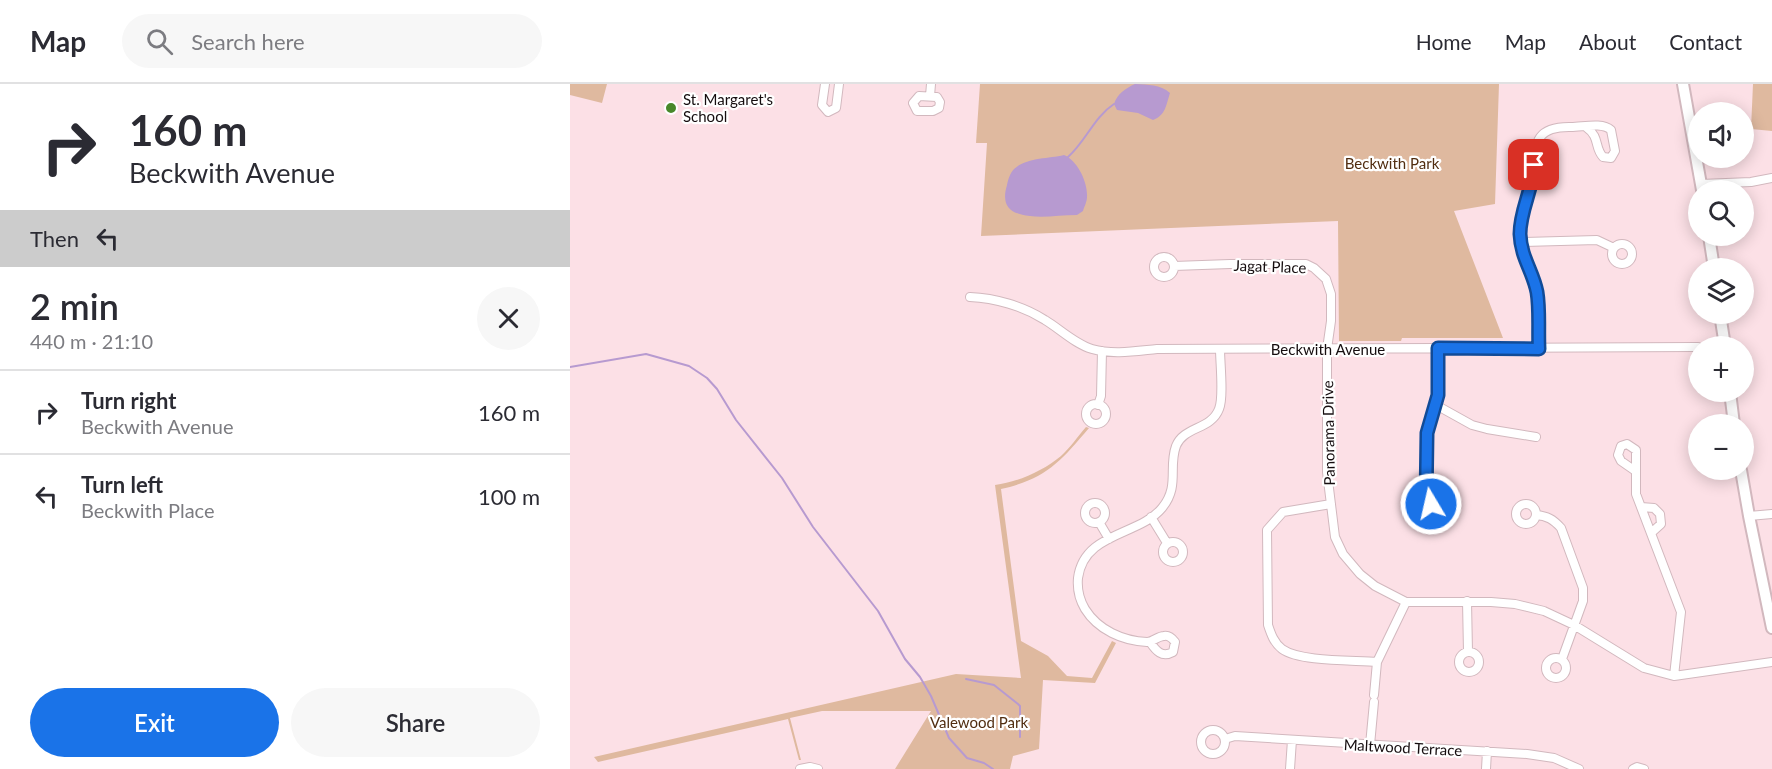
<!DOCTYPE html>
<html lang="en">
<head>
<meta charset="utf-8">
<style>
  :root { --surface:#fff; --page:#f7f7f7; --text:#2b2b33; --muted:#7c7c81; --line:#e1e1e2; --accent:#1a73e8 }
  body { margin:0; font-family:Lato,sans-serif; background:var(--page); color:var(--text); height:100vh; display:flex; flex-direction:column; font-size:22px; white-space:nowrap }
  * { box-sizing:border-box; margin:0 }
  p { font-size:20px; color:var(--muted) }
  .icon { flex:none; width:33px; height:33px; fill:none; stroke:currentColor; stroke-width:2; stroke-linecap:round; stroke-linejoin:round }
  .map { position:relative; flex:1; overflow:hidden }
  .drawer { display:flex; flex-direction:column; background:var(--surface); width:570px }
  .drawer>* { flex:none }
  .top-card { background:#fff; color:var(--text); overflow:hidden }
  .tools { position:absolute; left:1118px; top:18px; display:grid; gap:12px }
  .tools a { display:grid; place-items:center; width:66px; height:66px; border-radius:50%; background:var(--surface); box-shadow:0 3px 15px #0003; font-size:30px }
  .pin { position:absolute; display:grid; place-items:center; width:51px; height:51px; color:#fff; margin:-26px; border-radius:12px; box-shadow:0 3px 9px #0006 }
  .me { position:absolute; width:66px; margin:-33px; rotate:351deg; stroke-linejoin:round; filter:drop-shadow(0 0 4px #0008) }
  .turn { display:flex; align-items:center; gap:21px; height:126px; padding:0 30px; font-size:27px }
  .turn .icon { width:78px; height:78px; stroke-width:2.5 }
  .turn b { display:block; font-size:42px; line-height:51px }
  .then { display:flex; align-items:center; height:57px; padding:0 30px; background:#0003; gap:12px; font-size:22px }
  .round { display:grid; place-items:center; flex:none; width:63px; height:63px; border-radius:32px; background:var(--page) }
  .summary { display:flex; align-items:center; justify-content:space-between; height:102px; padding:0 30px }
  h1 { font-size:36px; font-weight:600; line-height:45px }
  .primary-button { display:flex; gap:12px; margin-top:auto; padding:12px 30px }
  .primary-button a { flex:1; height:69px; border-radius:36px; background:var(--accent); color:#fff; font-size:24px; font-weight:600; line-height:69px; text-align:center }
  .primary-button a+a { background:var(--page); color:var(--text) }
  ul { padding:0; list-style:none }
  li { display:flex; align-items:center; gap:18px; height:84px; padding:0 30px; border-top:2px solid var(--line) }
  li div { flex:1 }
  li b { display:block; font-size:22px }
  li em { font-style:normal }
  header { display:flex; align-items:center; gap:36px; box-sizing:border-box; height:84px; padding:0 30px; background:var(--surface); border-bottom:2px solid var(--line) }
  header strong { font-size:28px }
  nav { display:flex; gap:33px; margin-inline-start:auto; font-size:21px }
  .search { width:420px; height:54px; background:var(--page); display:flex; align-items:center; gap:15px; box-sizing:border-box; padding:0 21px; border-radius:33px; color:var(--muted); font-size:22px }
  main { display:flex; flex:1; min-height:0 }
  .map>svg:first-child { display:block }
  .green { fill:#dfb99f }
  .water { fill:#b79ad0 }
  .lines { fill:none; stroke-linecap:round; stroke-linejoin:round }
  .stream { stroke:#b79ad0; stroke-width:2 }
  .minor-casing { stroke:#d2b8be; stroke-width:10 }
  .secondary-casing { stroke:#d2b8be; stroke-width:14 }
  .minor { stroke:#fff; stroke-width:8 }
  .secondary { stroke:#fff; stroke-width:10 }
  .route-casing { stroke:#114b97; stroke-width:15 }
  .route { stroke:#1a73e8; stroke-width:10 }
  .poi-dot { fill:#48882a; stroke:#fff; stroke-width:2 }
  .labels { text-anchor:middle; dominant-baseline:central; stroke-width:4.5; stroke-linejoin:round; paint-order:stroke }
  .poi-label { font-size:15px; fill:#150d0f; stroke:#fff; text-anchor:start }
  .park-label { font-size:15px; fill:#512d10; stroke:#fff }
  .street-label { font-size:15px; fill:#150d0f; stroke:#fff }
</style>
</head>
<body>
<header>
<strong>Map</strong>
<div class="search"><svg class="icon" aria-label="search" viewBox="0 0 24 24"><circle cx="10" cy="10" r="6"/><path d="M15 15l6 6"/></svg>Search here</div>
<nav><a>Home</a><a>Map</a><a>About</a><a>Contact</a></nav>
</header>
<main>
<section class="drawer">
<div class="top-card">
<div class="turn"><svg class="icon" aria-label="right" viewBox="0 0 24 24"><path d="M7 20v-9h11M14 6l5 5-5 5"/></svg><div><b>160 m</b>Beckwith Avenue</div></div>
<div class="then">Then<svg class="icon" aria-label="left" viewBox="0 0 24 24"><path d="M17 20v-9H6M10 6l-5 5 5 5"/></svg></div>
</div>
<div class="summary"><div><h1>2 min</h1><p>440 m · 21:10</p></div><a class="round"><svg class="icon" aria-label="close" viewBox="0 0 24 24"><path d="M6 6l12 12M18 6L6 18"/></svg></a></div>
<ul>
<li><svg class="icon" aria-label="right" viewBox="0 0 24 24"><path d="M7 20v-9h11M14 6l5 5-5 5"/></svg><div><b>Turn right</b><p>Beckwith Avenue</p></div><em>160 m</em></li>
<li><svg class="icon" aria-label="left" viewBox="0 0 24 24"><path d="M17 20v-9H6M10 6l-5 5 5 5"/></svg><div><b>Turn left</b><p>Beckwith Place</p></div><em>100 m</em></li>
</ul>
<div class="primary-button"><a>Exit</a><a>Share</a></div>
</section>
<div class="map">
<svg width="1202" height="685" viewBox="0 0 1202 685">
  <rect width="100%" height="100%" fill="#fce0e6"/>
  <!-- green -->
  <path class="green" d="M0,0h37l-5,19 -32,-8z
    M410,0h519l-4,120 -41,7 49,127h-101l-1,3h-62l-1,-120 -357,15 6,-93h-11z
    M1183,0h19v47l-21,-2z
    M516,343l3,1c-29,34 -43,51 -88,61l20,152 27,15 19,20 25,2 20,-37 4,2 -21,40 -52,-3 -4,69 -26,7 -3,13h-115l36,-58h-109l-32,7 11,42h-2l-11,-41 -190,43 -4,-5 362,-83 65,4 -26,-193c23,-3 48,-14 66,-29 9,-8 17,-20 25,-29z"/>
  <!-- water -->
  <path class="water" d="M565,0c13,1 25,0 35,9 -4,12 -4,22 -17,27l-15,-7 -21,-3 -3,-6c3,-10 12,-16 21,-20z
    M494,71c13,5 24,27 23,42 0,5 -3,10 -4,14l-6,4c-16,0 -33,3 -47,1 -21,-2 -29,-11 -23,-31 1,-5 3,-12 7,-16 14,-12 34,-10 50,-14z"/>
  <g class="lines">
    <!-- stream -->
    <path class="stream" d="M498,73c18,-16 26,-40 46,-53
      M0,283l76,-13 43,12 18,12 10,11 19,31 46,58 31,49 65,84 27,48 15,18 11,19 18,42 18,20 17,5 9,6
      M396,595l28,6 24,19 2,2v31"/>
    <!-- minor casing -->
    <g class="minor-casing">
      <path id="minor" d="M255,0l-3,21 6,7 8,-4 3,-24
        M349,12l18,1 3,5 -1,6 -6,3h-16l-4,-8z
        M360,12l1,-12
        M1131,100l50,-2 21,-4
        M951,158l76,-2 17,8
        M1042 170a10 10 0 1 1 20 0a10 10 0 1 1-20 0Z
        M584 183a10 10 0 1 1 20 0a10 10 0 1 1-20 0Z
        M604,182l56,-2h76l8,4 12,11 5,15v27l-4,28v123l8,65 8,17 17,20 15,12 31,16h85l24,2 29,7 30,14 70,43 30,8 98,-14
        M400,213c25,1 53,9 75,23 15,9 30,24 47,29 21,6 44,2 65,0l541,-2
        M969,265c-1,-18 1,-37 -2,-55 -2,-18 -14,-33 -16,-52 -2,-20 5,-35 10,-53 9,-31 -8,-63 40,-62 12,0 31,-5 40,3l4,21 -4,7 -8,-1c-9,-10 -3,-20 -16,-29
        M516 330a10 10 0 1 1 20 0a10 10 0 1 1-20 0Z
        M528,321l3,-9 1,-45
        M866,321l36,20 15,4 49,8
        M1064,386l-13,-9 -3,-6 3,-9 6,-2 9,6v44l45,118 -7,64
        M515 429a10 10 0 1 1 20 0a10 10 0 1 1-20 0Z
        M847 429a10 10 0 1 1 20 0a10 10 0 1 1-20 0Z
        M856,419l1,-70 11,-38v-47
        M946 430a10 10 0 1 1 20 0a10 10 0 1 1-20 0Z
        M761,420l-48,8 -16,18 1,95c3,9 6,18 14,24 18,13 71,11 95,13
        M1071,423l13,1 6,6 1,10 -10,9
        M966,431c11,1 17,4 25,13l22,60v13l-21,58
        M1179,432l23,-2
        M581,433l16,26
        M529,438l10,17
        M593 468a10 10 0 1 1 20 0a10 10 0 1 1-20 0Z
        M897,517l1,51
        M580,558c6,9 12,16 23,10l2,-10c-3,-4 -6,-7 -11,-6 -6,0 -11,6 -17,6 -24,-1 -49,-12 -62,-33 -6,-10 -8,-20 -7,-31 6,-46 61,-42 84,-70 18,-22 6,-40 14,-62 8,-20 35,-16 43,-37 5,-12 1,-46 1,-60
        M889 578a10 10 0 1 1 20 0a10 10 0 1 1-20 0Z
        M976 584a10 10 0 1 1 20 0a10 10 0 1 1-20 0Z
        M804,611l3,-33 29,-60
        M631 658a12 12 0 1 1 24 0a12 12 0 1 1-24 0Z
        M655,655l10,-3 292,18 27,4 25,11
        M800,661l4,-43
        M230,685l10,-2 8,2
        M720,685l2,-29
        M916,685l1,-18
        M1063,685l4,-2 7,2"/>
    </g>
    <!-- secondary casing -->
    <g class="secondary-casing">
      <path id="secondary" d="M1113,0l19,106
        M1139,152l5,32
        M1150,230l5,32
        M1160,308l4,32
        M1171,386l8,46 23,112"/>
    </g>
    <!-- minor -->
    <use href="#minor" class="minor"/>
    <!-- secondary -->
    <use href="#secondary" class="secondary"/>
  </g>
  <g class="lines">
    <!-- route casing -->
    <g class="route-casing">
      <path id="route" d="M861,420l-5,-1 1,-70 11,-38v-47l101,1c-1,-18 1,-39 -2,-57 -4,-21 -16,-34 -17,-58 0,-24 13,-45 14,-69"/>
    </g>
    <!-- route -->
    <use href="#route" class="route"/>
  </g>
  <!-- markers -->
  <circle class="poi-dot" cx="101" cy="24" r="6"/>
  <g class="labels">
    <!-- poi labels -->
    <g class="poi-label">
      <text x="113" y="15">St. Margaret's<tspan x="113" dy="17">School</tspan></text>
    </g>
    <!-- park labels -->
    <g class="park-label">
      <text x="822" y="79">Beckwith Park</text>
      <text x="409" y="638">Valewood Park</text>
    </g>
    <!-- street labels -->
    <g class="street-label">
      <text transform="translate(700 182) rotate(2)">Jagat Place</text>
      <text x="758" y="265">Beckwith Avenue</text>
      <text transform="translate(758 349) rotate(-91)">Panorama Drive</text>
      <text transform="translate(833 663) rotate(3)">Maltwood Terrace</text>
    </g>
  </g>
</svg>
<div class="tools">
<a><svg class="icon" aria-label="sound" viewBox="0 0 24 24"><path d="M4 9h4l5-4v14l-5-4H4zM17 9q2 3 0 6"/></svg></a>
<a><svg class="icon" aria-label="search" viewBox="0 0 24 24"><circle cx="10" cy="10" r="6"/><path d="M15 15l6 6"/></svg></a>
<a><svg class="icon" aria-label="layers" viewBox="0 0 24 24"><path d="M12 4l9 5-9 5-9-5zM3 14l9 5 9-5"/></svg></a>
<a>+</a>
<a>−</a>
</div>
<div class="pin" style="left:964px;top:81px;background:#d93025"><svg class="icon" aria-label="arrive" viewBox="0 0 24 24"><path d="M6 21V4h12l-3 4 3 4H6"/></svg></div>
<svg class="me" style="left:861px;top:420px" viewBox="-20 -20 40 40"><circle r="17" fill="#1a73e8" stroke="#fff" stroke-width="3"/><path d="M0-11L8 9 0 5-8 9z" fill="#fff"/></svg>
</div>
</main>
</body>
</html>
